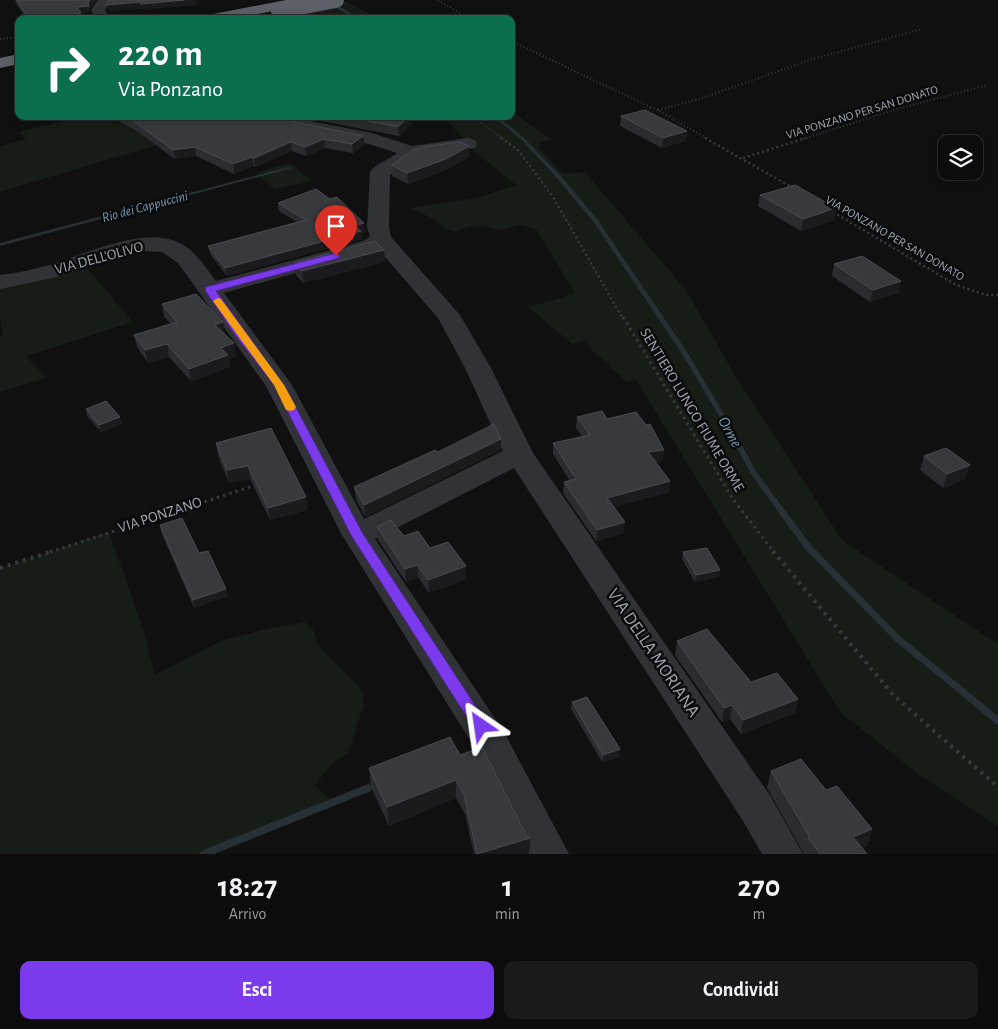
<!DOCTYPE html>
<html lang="it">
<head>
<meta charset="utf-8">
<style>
  :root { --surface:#0c0c0d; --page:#1a1a1b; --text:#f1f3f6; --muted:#9a9b9d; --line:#2c2c2e; --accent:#7c3aed }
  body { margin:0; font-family:"Alegreya Sans",sans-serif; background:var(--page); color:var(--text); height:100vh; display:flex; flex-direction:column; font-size:19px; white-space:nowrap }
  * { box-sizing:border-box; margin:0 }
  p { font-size:16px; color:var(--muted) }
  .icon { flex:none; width:28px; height:28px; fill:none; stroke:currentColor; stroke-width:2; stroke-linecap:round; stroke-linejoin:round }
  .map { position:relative; height:854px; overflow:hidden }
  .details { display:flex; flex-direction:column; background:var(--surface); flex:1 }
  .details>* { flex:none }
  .hud { position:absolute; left:15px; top:15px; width:500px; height:105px; border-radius:10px; box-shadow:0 2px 12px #0003,0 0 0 1px var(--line); background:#0b6e4f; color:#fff; overflow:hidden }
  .tools { position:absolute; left:938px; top:135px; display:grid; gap:10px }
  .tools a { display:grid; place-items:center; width:45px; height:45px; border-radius:10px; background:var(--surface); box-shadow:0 2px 12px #0003,0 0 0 1px var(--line); font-size:25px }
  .pin { position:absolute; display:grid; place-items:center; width:42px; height:42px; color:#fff; margin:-51px -21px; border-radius:50% 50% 50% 0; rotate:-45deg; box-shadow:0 0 5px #0007 }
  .pin .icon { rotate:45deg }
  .me { position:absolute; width:55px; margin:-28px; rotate:328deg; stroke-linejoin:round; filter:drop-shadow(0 0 4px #0008) }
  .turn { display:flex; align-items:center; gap:18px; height:105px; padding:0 20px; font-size:22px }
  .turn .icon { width:65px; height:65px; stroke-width:2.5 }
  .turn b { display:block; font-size:35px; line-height:42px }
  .eta { display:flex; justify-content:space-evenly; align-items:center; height:85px; text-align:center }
  .eta b { font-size:30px; font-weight:700; line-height:35px }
  .button { display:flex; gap:10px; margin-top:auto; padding:10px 20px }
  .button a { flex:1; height:58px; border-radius:10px; background:var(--accent); color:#fff; font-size:20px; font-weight:700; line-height:58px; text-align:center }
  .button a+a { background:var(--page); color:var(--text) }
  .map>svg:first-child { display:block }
  .green { fill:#161c16 }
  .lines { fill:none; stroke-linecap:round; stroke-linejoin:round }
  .stream { fill:#263035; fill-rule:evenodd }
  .path-far3 { stroke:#36393d; stroke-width:2; stroke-dasharray:1 2.5; stroke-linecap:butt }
  .path-far2 { stroke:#36393d; stroke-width:2.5; stroke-dasharray:2 3; stroke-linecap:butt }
  .path-far1 { stroke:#36393d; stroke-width:3; stroke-dasharray:2.5 4; stroke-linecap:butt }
  .path { stroke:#36393d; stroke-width:4; stroke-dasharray:3 5; stroke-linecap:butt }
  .minor { fill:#303236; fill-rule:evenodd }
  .highway { fill:#5c6068; fill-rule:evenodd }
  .highway-bridge { stroke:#5c6068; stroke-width:16 }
  .wall { fill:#2b2c2f }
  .shaded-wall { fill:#1b1b1d }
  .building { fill:#37393d; stroke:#484b50 }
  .route { fill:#7c3aed; stroke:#51269a }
  .slow { fill:#f59e0b }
  .labels { text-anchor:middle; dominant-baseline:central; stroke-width:5; stroke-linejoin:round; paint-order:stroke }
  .far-street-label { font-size:12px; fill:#a0a7b3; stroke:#0b0b0c }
  .far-water-label { font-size:14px; font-style:italic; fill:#739ab1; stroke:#0b0b0c }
  .street-label { font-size:15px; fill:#a0a7b3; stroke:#0b0b0c }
  .water-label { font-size:16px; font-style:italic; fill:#739ab1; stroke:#0b0b0c }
  .near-street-label { font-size:18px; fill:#a0a7b3; stroke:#0b0b0c }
</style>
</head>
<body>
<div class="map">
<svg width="998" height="854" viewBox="0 0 998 854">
  <rect width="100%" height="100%" fill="#101011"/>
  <!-- green -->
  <path class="green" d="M344,1l36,18h-72l-7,-4 -19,4h-32z
    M511,111l40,28 -10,4 -3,4 25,27 22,-2 101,118 50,87 106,163 156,104v182l-77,-50 -81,-64 -204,-332 -9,2 -35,-32 -6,-10 -14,4 -44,-37 33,-9 13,-6 -38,-63 -16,-4 -20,5 -16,-4 -16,1 -14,5 -6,-2 -16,-12 -22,-10 66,-10 40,-13 -42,-34 -31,-35h68z
    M82,116h22l35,17 18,12 -157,47v-46l26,-7 -7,-7z
    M290,163l22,18 -37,8 -20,-16z
    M82,262l51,60 -107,34 21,22 -47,14v-54l3,-3 -3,-15v-38z
    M109,532l35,100 11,43 66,-34 40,-11 44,-8 9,9 4,15 45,45 1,13 -16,49 -16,11 -17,21 18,17 -129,52h-204v-286z"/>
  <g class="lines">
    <!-- stream -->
    <path class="stream" d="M332,3h2l26,16h-5l-23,-14z
      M492,116h5l26,21 37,38 37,44 90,133 51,86 19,35 54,72 90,92 97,79v8l-3,-1 -100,-82 -90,-92 -54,-75 -19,-36 -51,-86 -88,-131 -37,-44 -35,-38z
      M288,167l4,1 -292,78v-3z
      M368,784l3,1 1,3 -1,3 -157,63h-15l2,-3z"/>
    <!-- path-far3 -->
    <path class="path-far3" d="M438,0l32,19
      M0,39l19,-2
      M511,41l146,69 51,29
      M658,110l41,-11 114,-40 109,-30
      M472,116l31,23
      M803,139l94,-30 90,-24"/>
    <!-- path-far2 -->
    <path class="path-far2" d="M501,138l17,12 35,47 70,122
      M705,138l88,50
      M743,158l63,-20
      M833,212l123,73 30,10h12"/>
    <!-- path-far1 -->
    <path class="path-far1" d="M623,317l110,182 41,53
      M50,552l206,-67"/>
    <!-- path -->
    <path class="path" d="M773,551l121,145 104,91
      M0,568l53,-17"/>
    <!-- minor -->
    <path class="minor" d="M98,0h14l-7,10 5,9h-15l-4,-9z
      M248,116h37l87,17 40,13 56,-8 7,2 2,4 -2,4 -61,9 -9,9 -15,9 -1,53 2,9 69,78 31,53 42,85 238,344 32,57h-41l-19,-33 -229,-353 -139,71 129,193 65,122h-41l-50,-101 -136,-218 -76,-149 -88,-123 -16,-11 -19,-1 -22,5 -68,22 -53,11v-14c18,-2 35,-6 53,-11 35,-11 94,-40 129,-20 15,9 24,24 34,37l130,-35 17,-5 7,-4 -3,-9 3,-56c6,-9 19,-12 27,-19l-28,-9 -112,-23 -6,-1zM379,250l59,68 27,50 38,83 -139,68 -72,-134 -68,-92z"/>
    <!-- highway -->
    <path class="highway" d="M286,0h30l-2,3 -5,1 -76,15h-32l2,-3 5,-1z
      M19,54v10l-19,4v-10z"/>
    <!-- highway-bridge -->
    <path class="highway-bridge" d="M279,11l57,-11"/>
  </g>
  <!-- wall -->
  <path class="wall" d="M15,0h82l-8,9 1,3 -9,1 1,6h-56l-10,-16z
    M110,116h157l96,20 1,9 -11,8 -28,-5 -19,8 -14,-5 -37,16 -2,-1 -19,8 -38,-18 -21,3 -37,-27 -26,-14z
    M296,116h115l1,8 -13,12z
    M621,116l66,15 -1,10 -24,7 -42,-22z
    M469,157l-23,13 -38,14 -16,-8v-11z
    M760,195l76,13 -2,12 -33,11 -43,-25z
    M278,203l87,29 -4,1 1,6 -135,37 -17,-22 -2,-8 89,-24 -18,-11z
    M384,250l1,12 -82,21 -7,-8 -2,-12z
    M834,264l65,29 -29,9 -38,-26z
    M162,304l61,18 2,13 9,8 2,13 -7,3 1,8 -39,14 -22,-24 -21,6 -11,-16 -3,-12 37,-11 -7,-7z
    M86,409l36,15 -21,8 -14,-16z
    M577,417l30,2 56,42 -8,1 14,30 -55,15 10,26 -28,8 -33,-48 1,-11 6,-1 -17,-27v-11l30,-6 -7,-9z
    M216,443l90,54 1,13 -37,10 -20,-41 -21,4 -11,-27z
    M501,450l-136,67 -9,-18 -2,-12 84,-35z
    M924,456l46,9 -5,14 -22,9 -23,-18z
    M160,525l39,28 29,43 -34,12 -33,-76z
    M377,527l27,9 26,12 36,18v13l-37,14 -11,-16 -12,5 -28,-42z
    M683,552l36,25 -24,5 -13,-23z
    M677,641l74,41 47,17 -3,14 -54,21 -11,-15 -8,3 -47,-67z
    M572,702l48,47 -1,8 -17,5 -31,-53z
    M460,755l67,82 3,1 -1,16h-55l-9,-40 -9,-16 -67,28 -18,-39 -2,-19z
    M771,771l55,19 46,39 -5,17 -5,2 5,6h-63l-37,-66z"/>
  <!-- shaded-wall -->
  <path class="shaded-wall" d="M90,0h7l-8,9 -1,-6z
    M184,0h12l1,5 -54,5 -2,-6z
    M141,2l1,7 -34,2 -2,-6z
    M89,6l1,6 -9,1 1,6h-43l38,-12z
    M409,116h2l1,8 -13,12 -1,-9z
    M687,131l-1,10 -24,7 1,-10z
    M363,136l1,9 -11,8 -1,-9z
    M324,139l1,9 -19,8 -1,-9z
    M291,142l1,9 -37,16 -1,-9z
    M469,146v11l-23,13 -38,14 -1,-11z
    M195,147l1,9 -21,3 -2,-9z
    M252,157l1,9 -19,8 -1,-10z
    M836,208l-2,12 -33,11 2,-12z
    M364,223l1,9 -4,1 1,6 -135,37 -2,-8z
    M384,250l1,12 -82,21 -1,-12z
    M901,281l-2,12 -29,9 3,-12z
    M223,322l2,13 -8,2 -2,-12z
    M234,343l2,13 -7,3 1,8 -39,14 -2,-12 32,-21z
    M167,344l2,13 -21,6 -3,-13z
    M120,417l2,7 -21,8 -2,-7z
    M501,439v11l-136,67 -1,-12z
    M664,450l-1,11 -16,2 1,-11z
    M970,465l-5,14 -22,9 4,-14z
    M248,466l2,13 -21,4 -2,-13z
    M670,481l-1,11 -62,17v-11z
    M306,497l1,13 -37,10 -2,-12z
    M625,522l-1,11 -28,8 1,-11z
    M417,565l1,12 -12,5 -1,-13z
    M466,566v13l-37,14 -1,-13z
    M720,570l-1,7 -24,5 1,-7z
    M226,589l2,7 -34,12 -1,-8z
    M798,699l-3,14 -54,21 2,-14z
    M732,705l-2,14 -8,3 2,-14z
    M620,749l-1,8 -17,5 1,-7z
    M456,780v18l-67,28 -2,-19z
    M872,829l-5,17 -19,8 5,-17z
    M530,838l-1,16h-52z"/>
  <!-- building -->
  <path class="building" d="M17,0h73l-2,3 1,3 -12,1 4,6 -42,6h-10z
    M109,0h75l-43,4v-2l-35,3z
    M645,110l42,21 -24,7 -42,-22z
    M124,116h143l96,20 -11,8 -28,-5 -19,8 -14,-5 -37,16 -2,-1 -19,7 -38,-17 -22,3 -37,-27z
    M343,116h66l-11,11z
    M459,142l10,4 -23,13 -39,14 -15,-8 19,-14 12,-4z
    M795,185l41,23 -33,11 -43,-24z
    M316,189l14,10 7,-2 27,26 -9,3 6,5 -136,37 -17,-22 98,-26 -28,-17z
    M375,241l9,9 -82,21 -8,-8z
    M862,256l39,25 -28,9 -39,-26z
    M196,294l27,28 -8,3 19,18 -13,5 7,7 -39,14 -22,-25 -22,6 -11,-15 43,-13 -15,-18z
    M106,401l14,16 -21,8 -13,-16z
    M602,411l5,8 29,-7 10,13 4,-1 14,26 -16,2 22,29 -63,17 18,24 -28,8 -33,-48 12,-3 -23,-36 37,-8 -13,-18z
    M494,424l7,15 -137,66 -10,-18 81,-37 3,2z
    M271,428l35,69 -38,11 -20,-42 -21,4 -11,-27z
    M946,448l24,17 -23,9 -23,-18z
    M182,518l17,35 9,-2 18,38 -33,11 -33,-75z
    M391,520l13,16 14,-5 12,17 18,-6 18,24 -38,14 -11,-15 -12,4 -28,-42z
    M707,548l13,22 -24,5 -13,-23z
    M707,629l44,53 26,-9 21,26 -55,21 -11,-15 -8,3 -47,-67z
    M587,697l33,52 -17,6 -31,-53z
    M450,737l10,18 22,-8 45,90 3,1 -53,16 -13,-59 -8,-15 -69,27 -18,-39z
    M801,759l25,31 11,-4 35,43 -19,8 14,17h-49l2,-1 -11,-14v-3l-38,-65z"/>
  <!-- route -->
  <path class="route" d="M336,253l4,3 -1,2 -123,33 68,94 79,149 123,188 2,4 -2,4 -5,2 -6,-2 -124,-195 -77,-150 -38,-49 -31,-46 1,-3z"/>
  <!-- slow -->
  <path class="slow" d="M218,298l3,1 63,86 12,22 -2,3 -4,1 -4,-1 -12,-25 -61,-84z"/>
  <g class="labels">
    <!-- far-street labels -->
    <g class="far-street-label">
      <text transform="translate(862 112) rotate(-17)">VIA PONZANO PER SAN DONATO</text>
      <text transform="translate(895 238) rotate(30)">VIA PONZANO PER SAN DONATO</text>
    </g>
    <!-- far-water labels -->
    <g class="far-water-label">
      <text transform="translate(145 207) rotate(-15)">Rio dei Cappuccini</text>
    </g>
    <!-- street labels -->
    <g class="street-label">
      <text transform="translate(99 258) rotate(-15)">VIA DELL'OLIVO</text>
      <text transform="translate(692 410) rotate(59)">SENTIERO LUNGO FIUME ORME</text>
      <text transform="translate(160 515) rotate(-18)">VIA PONZANO</text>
    </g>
    <!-- water labels -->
    <g class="water-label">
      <text transform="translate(730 432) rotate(61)">Orme</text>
    </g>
    <!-- near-street labels -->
    <g class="near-street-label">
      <text transform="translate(653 653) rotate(56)">VIA DELLA MORIANA</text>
    </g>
  </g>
</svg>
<div class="tools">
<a><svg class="icon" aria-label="layers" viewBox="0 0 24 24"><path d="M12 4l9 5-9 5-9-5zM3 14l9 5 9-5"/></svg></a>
</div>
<div class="pin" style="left:336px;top:256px;background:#d93025"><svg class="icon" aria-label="arrive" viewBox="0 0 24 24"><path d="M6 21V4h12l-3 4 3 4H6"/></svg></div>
<svg class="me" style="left:481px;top:726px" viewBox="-20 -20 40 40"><path d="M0-17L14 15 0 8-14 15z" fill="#7c3aed" stroke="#fff" stroke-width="4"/></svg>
<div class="hud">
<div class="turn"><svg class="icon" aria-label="right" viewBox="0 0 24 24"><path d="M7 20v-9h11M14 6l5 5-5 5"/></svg><div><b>220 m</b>Via Ponzano</div></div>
</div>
</div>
<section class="details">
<div class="eta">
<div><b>18:27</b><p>Arrivo</p></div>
<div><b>1</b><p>min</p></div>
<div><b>270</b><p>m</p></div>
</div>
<div class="button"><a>Esci</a><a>Condividi</a></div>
</section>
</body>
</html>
